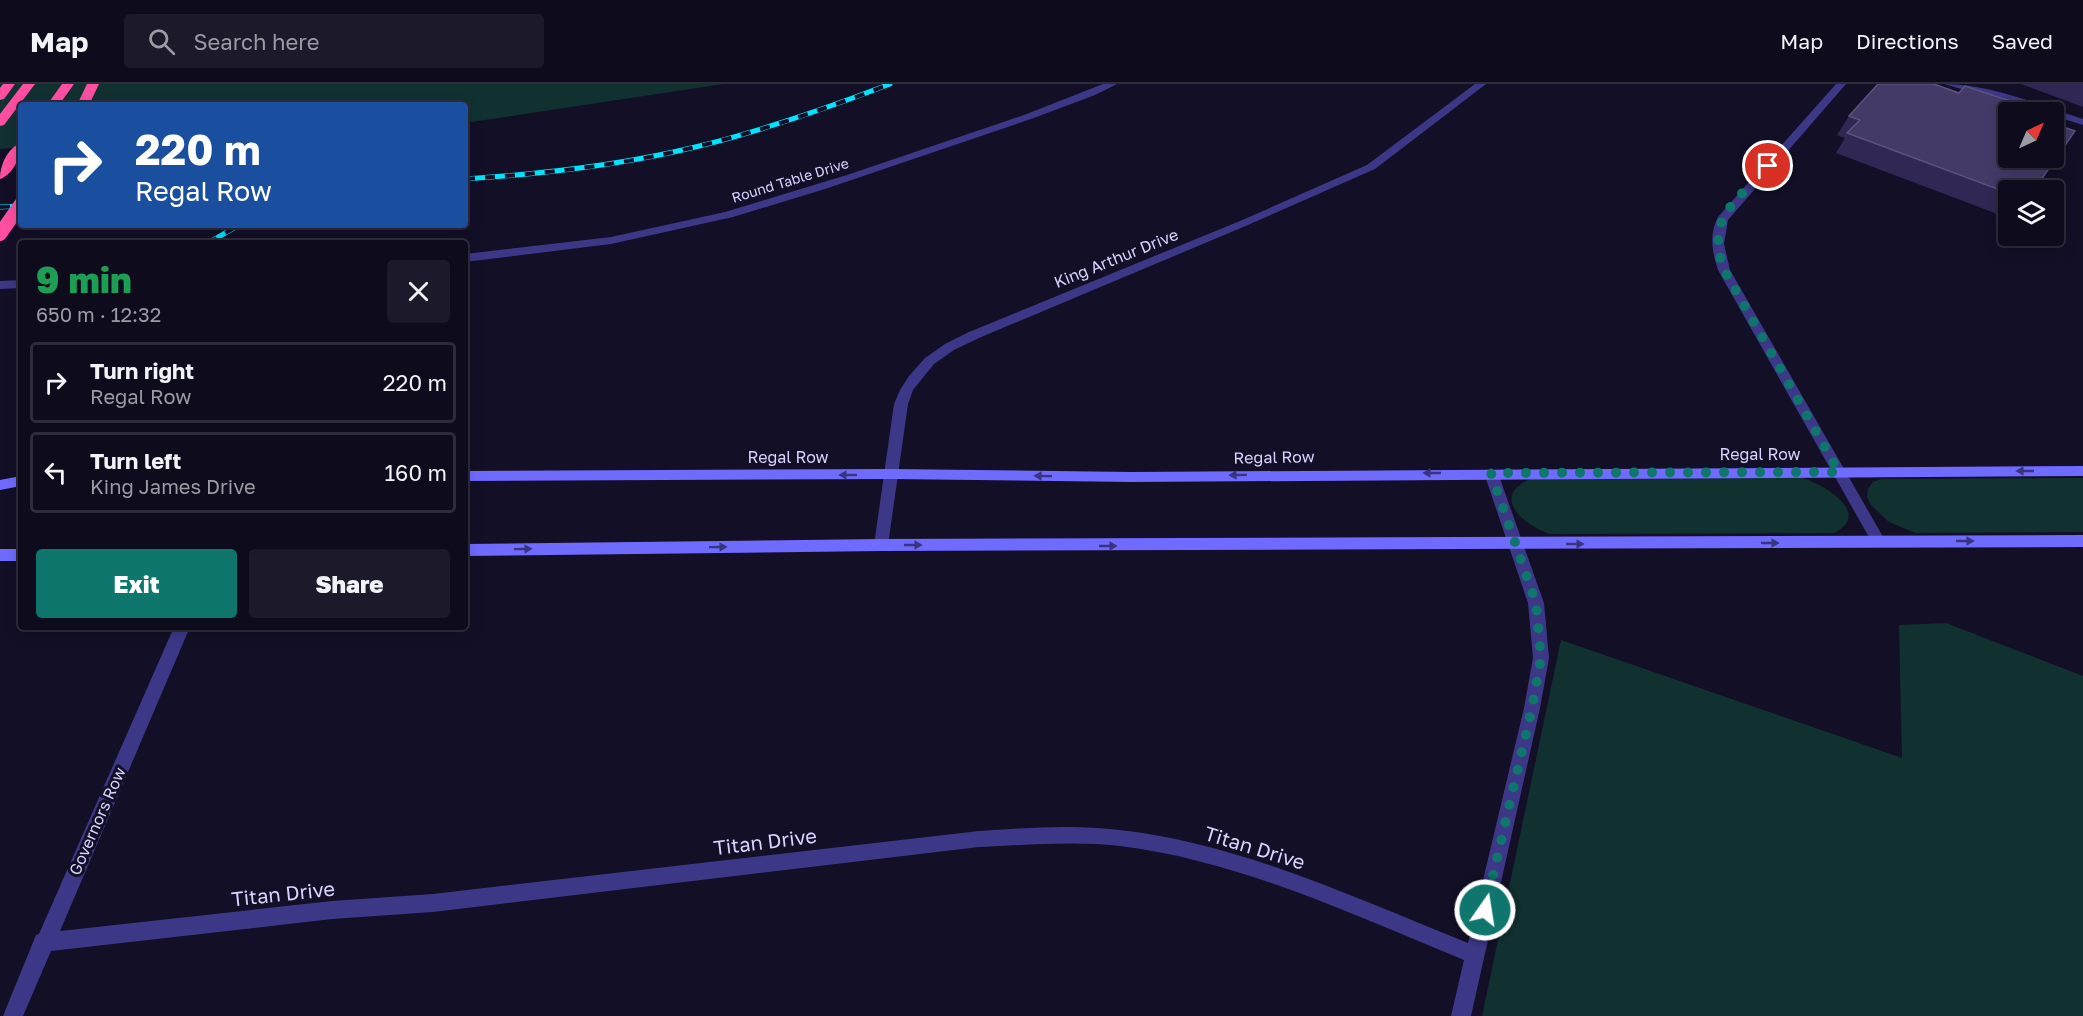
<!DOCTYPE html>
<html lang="en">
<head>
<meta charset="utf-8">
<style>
  :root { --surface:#0e0b1d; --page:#1c192a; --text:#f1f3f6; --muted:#9b9ba4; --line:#2e2b3b; --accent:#0f766e }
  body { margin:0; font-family:"Golos Text",sans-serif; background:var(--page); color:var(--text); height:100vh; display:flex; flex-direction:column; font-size:22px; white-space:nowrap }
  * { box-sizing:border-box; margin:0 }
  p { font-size:20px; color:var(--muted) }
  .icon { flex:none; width:33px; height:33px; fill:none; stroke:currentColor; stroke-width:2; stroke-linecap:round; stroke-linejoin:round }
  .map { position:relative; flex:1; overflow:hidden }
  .drawer { position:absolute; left:18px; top:156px; width:450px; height:390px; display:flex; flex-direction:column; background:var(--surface); border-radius:6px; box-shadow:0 3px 15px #0003,0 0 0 2px var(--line) }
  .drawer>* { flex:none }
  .guide { position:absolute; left:18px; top:18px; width:450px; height:126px; border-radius:6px; box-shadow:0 3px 15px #0003,0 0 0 2px var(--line); background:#1a4fa0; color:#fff; overflow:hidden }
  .needle { width:39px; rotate:44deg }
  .fabs { position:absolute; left:1998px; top:18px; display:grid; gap:12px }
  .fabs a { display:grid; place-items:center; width:66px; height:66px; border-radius:6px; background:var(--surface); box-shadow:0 3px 15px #0003,0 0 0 2px var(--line); font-size:30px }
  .pin { position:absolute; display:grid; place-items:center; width:51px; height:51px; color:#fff; margin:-26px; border:3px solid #fff; border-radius:50%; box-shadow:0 2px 6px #0007 }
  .me { position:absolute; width:66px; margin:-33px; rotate:13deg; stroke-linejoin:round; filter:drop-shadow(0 0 4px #0008) }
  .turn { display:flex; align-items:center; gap:21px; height:126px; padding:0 18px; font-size:27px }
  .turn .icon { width:78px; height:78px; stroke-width:2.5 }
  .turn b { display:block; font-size:42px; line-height:51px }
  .round { display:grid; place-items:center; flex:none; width:63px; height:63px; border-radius:6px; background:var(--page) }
  .summary { display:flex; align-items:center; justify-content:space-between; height:102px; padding:0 18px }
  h1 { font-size:36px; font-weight:800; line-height:45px; color:#1e9e55 }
  .button { display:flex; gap:12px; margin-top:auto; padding:12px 18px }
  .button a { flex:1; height:69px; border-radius:6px; background:var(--accent); color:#fff; font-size:24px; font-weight:800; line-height:69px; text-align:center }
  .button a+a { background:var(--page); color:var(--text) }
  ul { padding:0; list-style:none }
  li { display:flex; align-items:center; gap:18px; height:81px; margin:0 12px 9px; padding:0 6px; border:3px solid var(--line); border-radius:6px }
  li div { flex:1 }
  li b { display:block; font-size:22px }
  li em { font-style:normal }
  header { display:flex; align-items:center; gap:36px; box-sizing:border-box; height:84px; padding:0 30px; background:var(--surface); border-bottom:2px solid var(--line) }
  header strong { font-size:28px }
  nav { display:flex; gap:33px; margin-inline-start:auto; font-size:21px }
  .search { width:420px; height:54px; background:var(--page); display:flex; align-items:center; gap:15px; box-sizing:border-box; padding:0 21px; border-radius:6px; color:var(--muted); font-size:22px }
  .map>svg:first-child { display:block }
  .green { fill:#113130 }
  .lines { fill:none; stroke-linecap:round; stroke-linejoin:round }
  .street { fill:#3c3887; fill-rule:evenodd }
  .secondary { fill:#706bff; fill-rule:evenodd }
  .highway { fill:#ff4fa3; fill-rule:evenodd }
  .rail-casing { stroke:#00e4ff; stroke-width:5 }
  .rail { stroke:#130f27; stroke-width:4; stroke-dasharray:10; stroke-linecap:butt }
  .highway-bridge { stroke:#ff4fa3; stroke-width:14 }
  .wall { fill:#312755 }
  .building { fill:#433a67; stroke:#5a527f; stroke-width:1.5 }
  .oneway { fill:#38347d }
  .route { stroke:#0f766e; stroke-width:10; stroke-dasharray:0 18 }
  .labels { text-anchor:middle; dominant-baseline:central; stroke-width:6; stroke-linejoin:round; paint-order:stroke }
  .far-street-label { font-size:14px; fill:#d9d4ff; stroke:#130f27 }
  .street-label { font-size:16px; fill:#d9d4ff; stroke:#130f27 }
  .near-street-label { font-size:20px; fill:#d9d4ff; stroke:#130f27 }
</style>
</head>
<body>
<header>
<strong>Map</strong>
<div class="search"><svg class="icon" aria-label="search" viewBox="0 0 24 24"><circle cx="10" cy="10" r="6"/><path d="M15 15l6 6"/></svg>Search here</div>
<nav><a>Map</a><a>Directions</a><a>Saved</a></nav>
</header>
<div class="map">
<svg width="2083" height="932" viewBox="0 0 2083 932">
  <rect width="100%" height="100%" fill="#130f27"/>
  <!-- green -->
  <path class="green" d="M0,0h723l-258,39v-18h-444v42l-21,2z
    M1803,394c21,7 70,35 31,55l-284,1c-25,-8 -61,-37 -20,-55z
    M2083,394v54l-168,1 -26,-11 -18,-17 -4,-8 1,-8 5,-7 8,-3z
    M1946,539l137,53v340h-601l79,-376 341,118 -3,-133z"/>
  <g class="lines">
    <!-- street -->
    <path class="street" d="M1103,0h14l-22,11 -64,24 -206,70 -92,28 -122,27 -146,18v-8l146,-17 114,-25 122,-37 177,-60z
      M1475,0h11l-111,85 -127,56 -269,113 -25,12 -20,14 -21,26 -5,14 -20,141 -2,4h-10l-2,-4 20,-141 6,-14 9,-14 16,-18 20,-14 24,-12 271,-111 127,-56z
      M1836,0h10l-118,136 -4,24 6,26 156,272 -2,4h-10l-156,-276c-6,-18 -9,-36 0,-53z
      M1944,0c47,0 95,21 139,35v6l-29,-9v-4h-13z
      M21,196v8l-21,1v-8z
      M1491,384l7,5 46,130 5,55 -9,50 -69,308h-20l13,-56c-111,-45 -223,-99 -344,-114 -47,-5 -94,-1 -141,1l-546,65 -101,7 -281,32 -28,65h-20l33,-81 3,-1 135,-307h16l-130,304 272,-30 101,-7 546,-63c47,-3 94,-7 141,-1 122,14 235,68 348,113l56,-235 9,-50 -5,-55 -44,-130z"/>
    <!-- secondary -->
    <path class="secondary" d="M2083,382v10l-951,6 -241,-3 -426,2v-10l426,-2 241,3z
      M21,392v10l-21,4v-10z
      M2083,451v12l-1202,4 -416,5v-12l416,-5z
      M0,465h21v12h-21z"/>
    <!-- highway -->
    <path class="highway" d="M3,0h12l-11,15 -4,1v-12z
      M23,0h12l-31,41 -4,1v-12z
      M62,0h12l-15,21h-12z
      M87,0h12l-10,21h-12z
      M21,59c0,13 -7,31 -21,36 0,-13 7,-31 21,-36z"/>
    <!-- rail casing -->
    <g class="rail-casing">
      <path id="rail" d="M465,95c76,-5 151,-13 226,-31 68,-16 134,-39 199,-64
        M0,123l21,-1
        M208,159l31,-18"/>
    </g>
    <!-- rail -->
    <use href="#rail" class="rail"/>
    <!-- highway-bridge -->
    <path class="highway-bridge" d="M0,150l21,-30"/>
  </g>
  <!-- wall -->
  <path class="wall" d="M2021,0h62v23z
    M1959,9l60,11 -5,7 -6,79v28l-172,-65 9,-15 -8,-3 12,-19z"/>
  <!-- building -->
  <path class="building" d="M1878,0h56l25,9 6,-7 54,18 -5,7 5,1h-11v46h46v-34l21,7 -41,59h-26v3l-161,-60 13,-13 -11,-4z"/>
  <!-- one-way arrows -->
  <defs><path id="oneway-solid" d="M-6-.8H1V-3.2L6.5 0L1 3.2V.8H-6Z" transform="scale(1.5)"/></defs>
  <g class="oneway">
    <use href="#oneway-solid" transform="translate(2025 387) rotate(180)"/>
    <use href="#oneway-solid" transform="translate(1432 389) rotate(180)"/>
    <use href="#oneway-solid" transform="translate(848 391) rotate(180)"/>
    <use href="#oneway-solid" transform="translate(1238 391) rotate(179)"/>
    <use href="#oneway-solid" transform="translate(1043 392) rotate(-179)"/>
    <use href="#oneway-solid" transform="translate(1965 457)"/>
    <use href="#oneway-solid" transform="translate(1770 459)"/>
    <use href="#oneway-solid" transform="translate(1575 460)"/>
    <use href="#oneway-solid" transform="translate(913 461)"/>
    <use href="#oneway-solid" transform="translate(1108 462)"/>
    <use href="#oneway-solid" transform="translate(718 463) rotate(-1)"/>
    <use href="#oneway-solid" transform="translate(523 465) rotate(-1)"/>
  </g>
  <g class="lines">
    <!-- route -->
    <path class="route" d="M1485,826l47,-202 9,-50 -5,-55 -45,-130 348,-1 -115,-202c-19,-53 12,-67 44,-104"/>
  </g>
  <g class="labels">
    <!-- far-street labels -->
    <g class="far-street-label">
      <text transform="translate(790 96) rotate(-17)">Round Table Drive</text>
    </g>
    <!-- street labels -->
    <g class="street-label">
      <text transform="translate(1116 174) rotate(-22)">King Arthur Drive</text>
      <text x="1760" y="370">Regal Row</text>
      <text x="788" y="373">Regal Row</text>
      <text transform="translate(1274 373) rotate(-1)">Regal Row</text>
      <text transform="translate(97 737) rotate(-66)">Governors Row</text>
    </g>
    <!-- near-street labels -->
    <g class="near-street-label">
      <text transform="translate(765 757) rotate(-7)">Titan Drive</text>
      <text transform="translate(1255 763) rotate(17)">Titan Drive</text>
      <text transform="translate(283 809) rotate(-6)">Titan Drive</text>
    </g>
  </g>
</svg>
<div class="fabs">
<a><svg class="needle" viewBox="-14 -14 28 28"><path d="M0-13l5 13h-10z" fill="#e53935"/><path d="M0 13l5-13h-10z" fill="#9b9ba4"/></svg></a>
<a><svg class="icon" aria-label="layers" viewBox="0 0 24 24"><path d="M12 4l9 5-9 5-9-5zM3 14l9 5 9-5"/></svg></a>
</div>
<div class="pin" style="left:1768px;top:82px;background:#d93025"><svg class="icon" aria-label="arrive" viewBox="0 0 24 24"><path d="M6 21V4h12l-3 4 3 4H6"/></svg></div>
<svg class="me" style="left:1485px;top:826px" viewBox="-20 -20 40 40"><circle r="17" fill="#0f766e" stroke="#fff" stroke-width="3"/><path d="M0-11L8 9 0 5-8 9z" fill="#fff"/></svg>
<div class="guide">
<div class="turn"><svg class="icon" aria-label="right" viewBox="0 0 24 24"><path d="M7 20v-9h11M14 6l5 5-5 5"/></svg><div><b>220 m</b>Regal Row</div></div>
</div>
<section class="drawer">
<div class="summary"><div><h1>9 min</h1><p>650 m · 12:32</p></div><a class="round"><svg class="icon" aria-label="close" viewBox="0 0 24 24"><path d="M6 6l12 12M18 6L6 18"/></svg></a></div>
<ul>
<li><svg class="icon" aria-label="right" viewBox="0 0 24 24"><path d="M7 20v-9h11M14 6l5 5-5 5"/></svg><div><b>Turn right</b><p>Regal Row</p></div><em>220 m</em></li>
<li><svg class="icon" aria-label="left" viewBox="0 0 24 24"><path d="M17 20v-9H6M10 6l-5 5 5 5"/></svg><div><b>Turn left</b><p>King James Drive</p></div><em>160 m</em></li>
</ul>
<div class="button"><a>Exit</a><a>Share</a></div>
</section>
</div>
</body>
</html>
